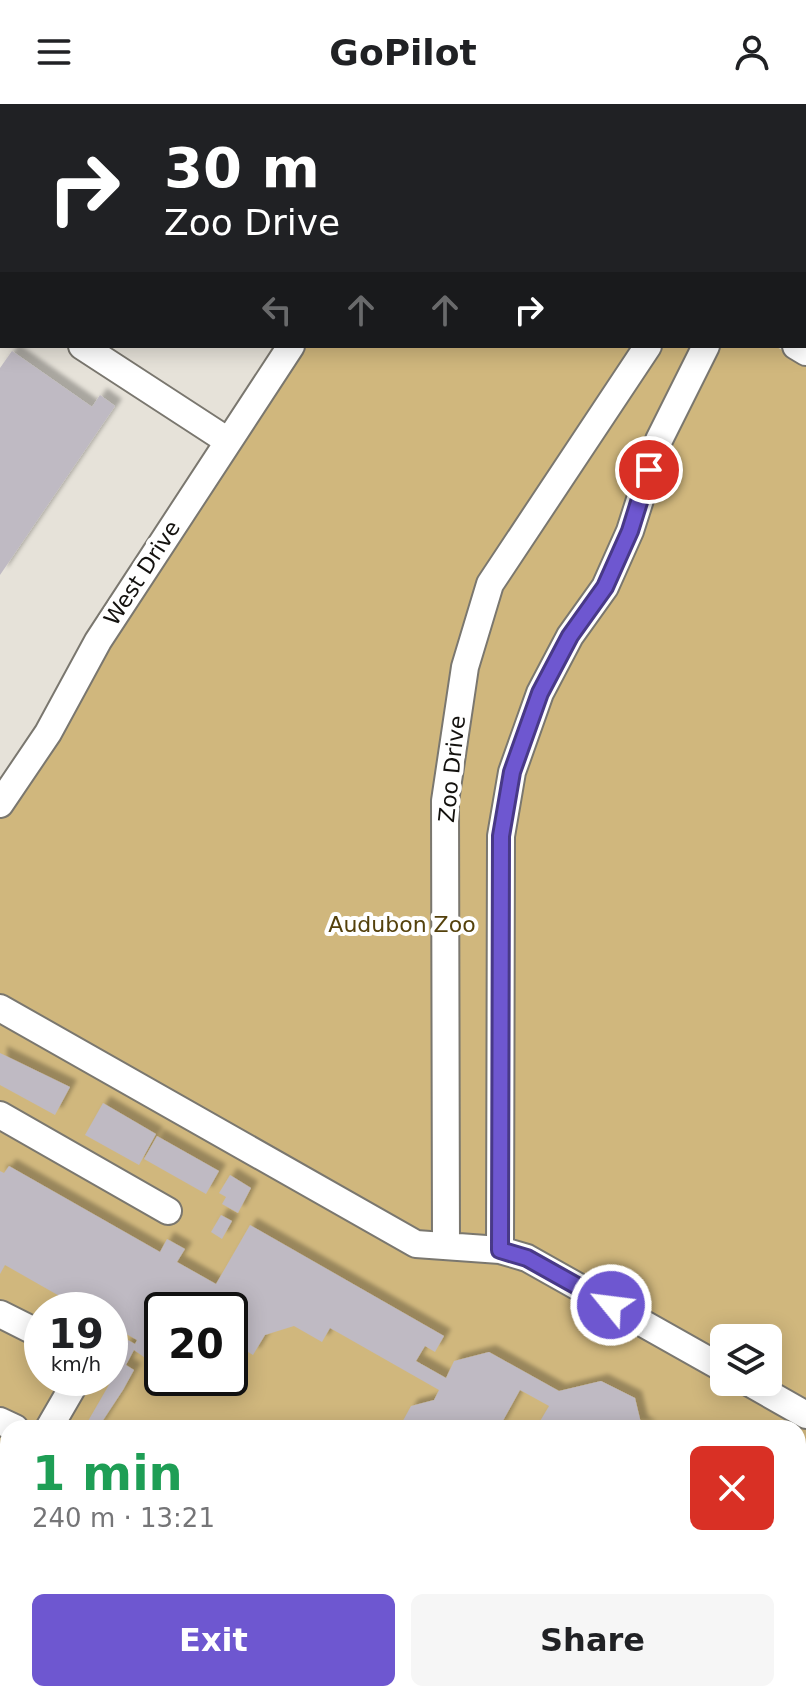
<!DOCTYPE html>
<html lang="en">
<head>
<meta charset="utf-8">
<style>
  :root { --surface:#fff; --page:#f6f6f6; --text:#202124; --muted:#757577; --accent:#6e57d0 }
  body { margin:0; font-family:"DejaVu Sans",sans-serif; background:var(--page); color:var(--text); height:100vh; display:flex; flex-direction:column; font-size:30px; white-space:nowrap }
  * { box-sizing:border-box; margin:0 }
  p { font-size:26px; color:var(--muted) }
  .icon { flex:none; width:44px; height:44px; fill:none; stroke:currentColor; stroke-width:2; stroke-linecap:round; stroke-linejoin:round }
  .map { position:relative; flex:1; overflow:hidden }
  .side { position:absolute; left:0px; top:1316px; width:806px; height:282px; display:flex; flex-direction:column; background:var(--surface); border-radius:24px 24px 0 0; box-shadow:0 4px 20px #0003 }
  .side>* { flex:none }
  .guide { position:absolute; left:0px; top:0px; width:806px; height:244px; box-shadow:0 4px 20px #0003; background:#202124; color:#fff; overflow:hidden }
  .controls { position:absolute; left:710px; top:1220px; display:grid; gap:16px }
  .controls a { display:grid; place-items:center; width:72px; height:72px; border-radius:12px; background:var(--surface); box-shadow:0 4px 20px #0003; font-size:40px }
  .speed { position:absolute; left:24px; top:1188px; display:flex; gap:16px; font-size:40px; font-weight:700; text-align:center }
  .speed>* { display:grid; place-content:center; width:104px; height:104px; border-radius:50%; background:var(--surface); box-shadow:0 4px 20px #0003; line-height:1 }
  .speed small { font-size:20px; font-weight:400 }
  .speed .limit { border:4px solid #111; border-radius:12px; background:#fff; color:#111 }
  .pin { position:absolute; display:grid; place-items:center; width:68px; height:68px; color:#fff; margin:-34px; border:4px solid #fff; border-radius:50%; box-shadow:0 2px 8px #0007 }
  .me { position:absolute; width:88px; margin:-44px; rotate:299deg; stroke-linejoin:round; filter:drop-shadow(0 0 6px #0008) }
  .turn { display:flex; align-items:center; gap:28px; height:168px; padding:0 32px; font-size:36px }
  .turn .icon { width:104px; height:104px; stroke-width:2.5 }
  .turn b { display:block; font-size:56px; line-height:68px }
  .lanes { display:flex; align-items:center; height:76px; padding:0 32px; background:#0003; justify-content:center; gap:40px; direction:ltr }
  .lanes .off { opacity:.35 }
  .round { display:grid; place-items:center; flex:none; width:84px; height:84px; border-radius:12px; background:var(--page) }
  .headline { display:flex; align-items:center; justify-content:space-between; height:136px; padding:0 32px }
  h1 { font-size:48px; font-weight:800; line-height:60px; color:#1e9e55 }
  .cta { display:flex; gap:16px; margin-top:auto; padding:16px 32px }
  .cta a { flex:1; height:92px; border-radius:12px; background:var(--accent); color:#fff; font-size:32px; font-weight:800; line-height:92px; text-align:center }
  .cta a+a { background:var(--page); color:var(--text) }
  header { display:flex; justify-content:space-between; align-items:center; height:104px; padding:0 32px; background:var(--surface); font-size:36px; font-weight:800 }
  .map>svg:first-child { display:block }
  .park { fill:#d0b77d; fill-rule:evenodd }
  .building { fill:#bfbac3; filter:url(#shadow) }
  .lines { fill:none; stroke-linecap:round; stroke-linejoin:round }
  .minor-casing { stroke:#7a776f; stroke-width:30 }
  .minor { stroke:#fff; stroke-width:26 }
  .route-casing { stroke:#483987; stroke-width:20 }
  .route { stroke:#6e57d0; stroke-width:14 }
  .labels { text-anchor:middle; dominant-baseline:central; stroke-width:8; stroke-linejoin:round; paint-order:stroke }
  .street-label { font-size:22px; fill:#13110e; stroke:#fff }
  .park-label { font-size:22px; fill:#54410c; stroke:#fff }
</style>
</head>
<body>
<header><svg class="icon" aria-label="menu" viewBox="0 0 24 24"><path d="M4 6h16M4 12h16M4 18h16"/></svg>GoPilot<svg class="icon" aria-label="person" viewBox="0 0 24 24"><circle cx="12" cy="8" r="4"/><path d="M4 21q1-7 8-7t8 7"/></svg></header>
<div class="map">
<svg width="806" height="1597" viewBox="0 0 806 1597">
  <defs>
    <filter id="shadow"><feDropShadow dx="7" dy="-7" stdDeviation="2" flood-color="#0004"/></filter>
  </defs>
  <rect width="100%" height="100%" fill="#e6e2d9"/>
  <!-- park -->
  <path class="park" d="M451,0h355v216l-2,-214z
    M300,242h475l31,18v1337h-806v-905zM42,1206h68v68h-68zM162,1206h68v68h-68zM724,1234h44v44h-44zM8,1324h790v266h-790z"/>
  <!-- building -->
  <path class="building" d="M12,247l80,56 8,-12 15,11 -115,169v-207z
    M0,949l70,34 -15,28 -55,-30z
    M103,999l53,31 -17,31 -54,-30z
    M157,1032l62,35 -13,23 -62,-35z
    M9,1062l151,86 7,-13 18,10 -8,13 39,22 34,-59 194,111 -9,16 -10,-6 -9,15 30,17 8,-17 35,-9 70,39 42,-10 34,17 6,25 9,5h-114l13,-22 -29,-16 -21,38h-100l12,-22 23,-6 5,-10 -109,-62 -8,14 -28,-16 -29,9 -12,20 -15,-9 -8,15v-51h-68v60l-28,-20 -8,15 8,5 -11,20 -25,38h-14l26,-45 -9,-5h9l3,-20 3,2 12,-20 7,4 2,-4 -27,-15v-15h-26l-79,-45 -5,9v-103l4,2z
    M230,1071l21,13 -13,25 -16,-9 4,-7 -7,-4z
    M221,1111l11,6 -10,18 -11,-7z
    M0,1360l8,4v78l-3,-2 -5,8z
    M806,1443v54l-1,1 -5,-29z
    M8,1509v62l-1,2 -7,-4v-57l4,3z
    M51,1590h75l1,7h-75z
    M170,1590h38l-3,5 4,2h-43z
    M614,1590h58l2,7h-58z"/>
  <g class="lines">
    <!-- minor casing -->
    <g class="minor-casing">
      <path id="minor" d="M393,0l3,2
        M131,2l1,-2
        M0,197l2,-3
        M82,242l146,95
        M796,242l10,6
        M0,700l48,-71 50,-92 193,-295
        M0,904l416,236 84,6 27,8 197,111
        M0,1011l168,96
        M446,1140l-1,-443 20,-134 25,-83 158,-238
        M500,1146l1,-414 11,-64 28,-79 30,-57 35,-49 25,-56 29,-91 47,-94
        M0,1210l42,21
        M748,1278l58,33
        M0,1317l15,7
        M49,1324l29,-50"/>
    </g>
    <!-- minor -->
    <use href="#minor" class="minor"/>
  </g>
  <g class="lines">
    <!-- route casing -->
    <g class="route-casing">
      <path id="route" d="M611,1201l-84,-47 -27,-8 1,-414 11,-64 28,-79 30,-57 35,-49 25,-56 19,-61"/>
    </g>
    <!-- route -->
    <use href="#route" class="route"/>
  </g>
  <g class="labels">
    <!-- street labels -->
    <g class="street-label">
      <text transform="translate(142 469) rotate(-57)">West Drive</text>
      <text transform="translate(452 665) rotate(-84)">Zoo Drive</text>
    </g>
    <!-- park labels -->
    <g class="park-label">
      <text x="402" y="820">Audubon Zoo</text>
    </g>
  </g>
</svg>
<div class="controls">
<a><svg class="icon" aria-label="layers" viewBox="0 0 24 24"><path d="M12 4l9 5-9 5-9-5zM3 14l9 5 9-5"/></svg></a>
</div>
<div class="speed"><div>19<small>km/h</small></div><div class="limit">20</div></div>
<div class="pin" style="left:649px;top:366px;background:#d93025"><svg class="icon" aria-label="arrive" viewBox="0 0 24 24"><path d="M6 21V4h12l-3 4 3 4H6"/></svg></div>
<svg class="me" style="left:611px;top:1201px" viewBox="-20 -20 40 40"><circle r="17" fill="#6e57d0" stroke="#fff" stroke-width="3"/><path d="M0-11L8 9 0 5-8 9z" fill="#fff"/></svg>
<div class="guide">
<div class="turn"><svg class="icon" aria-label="right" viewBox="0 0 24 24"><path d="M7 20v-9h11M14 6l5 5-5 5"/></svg><div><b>30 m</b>Zoo Drive</div></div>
<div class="lanes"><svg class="icon off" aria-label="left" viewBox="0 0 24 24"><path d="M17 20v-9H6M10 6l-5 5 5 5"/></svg><svg class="icon off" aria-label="ahead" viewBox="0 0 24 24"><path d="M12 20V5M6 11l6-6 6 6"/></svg><svg class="icon off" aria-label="ahead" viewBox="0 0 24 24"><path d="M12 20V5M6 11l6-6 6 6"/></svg><svg class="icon" aria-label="right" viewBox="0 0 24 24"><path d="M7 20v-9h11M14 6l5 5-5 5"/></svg></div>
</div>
<section class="side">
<div class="headline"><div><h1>1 min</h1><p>240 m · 13:21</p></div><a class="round" style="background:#d93025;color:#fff"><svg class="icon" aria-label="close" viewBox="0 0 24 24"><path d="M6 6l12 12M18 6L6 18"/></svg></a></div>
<div class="cta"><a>Exit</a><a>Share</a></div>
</section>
</div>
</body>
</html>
